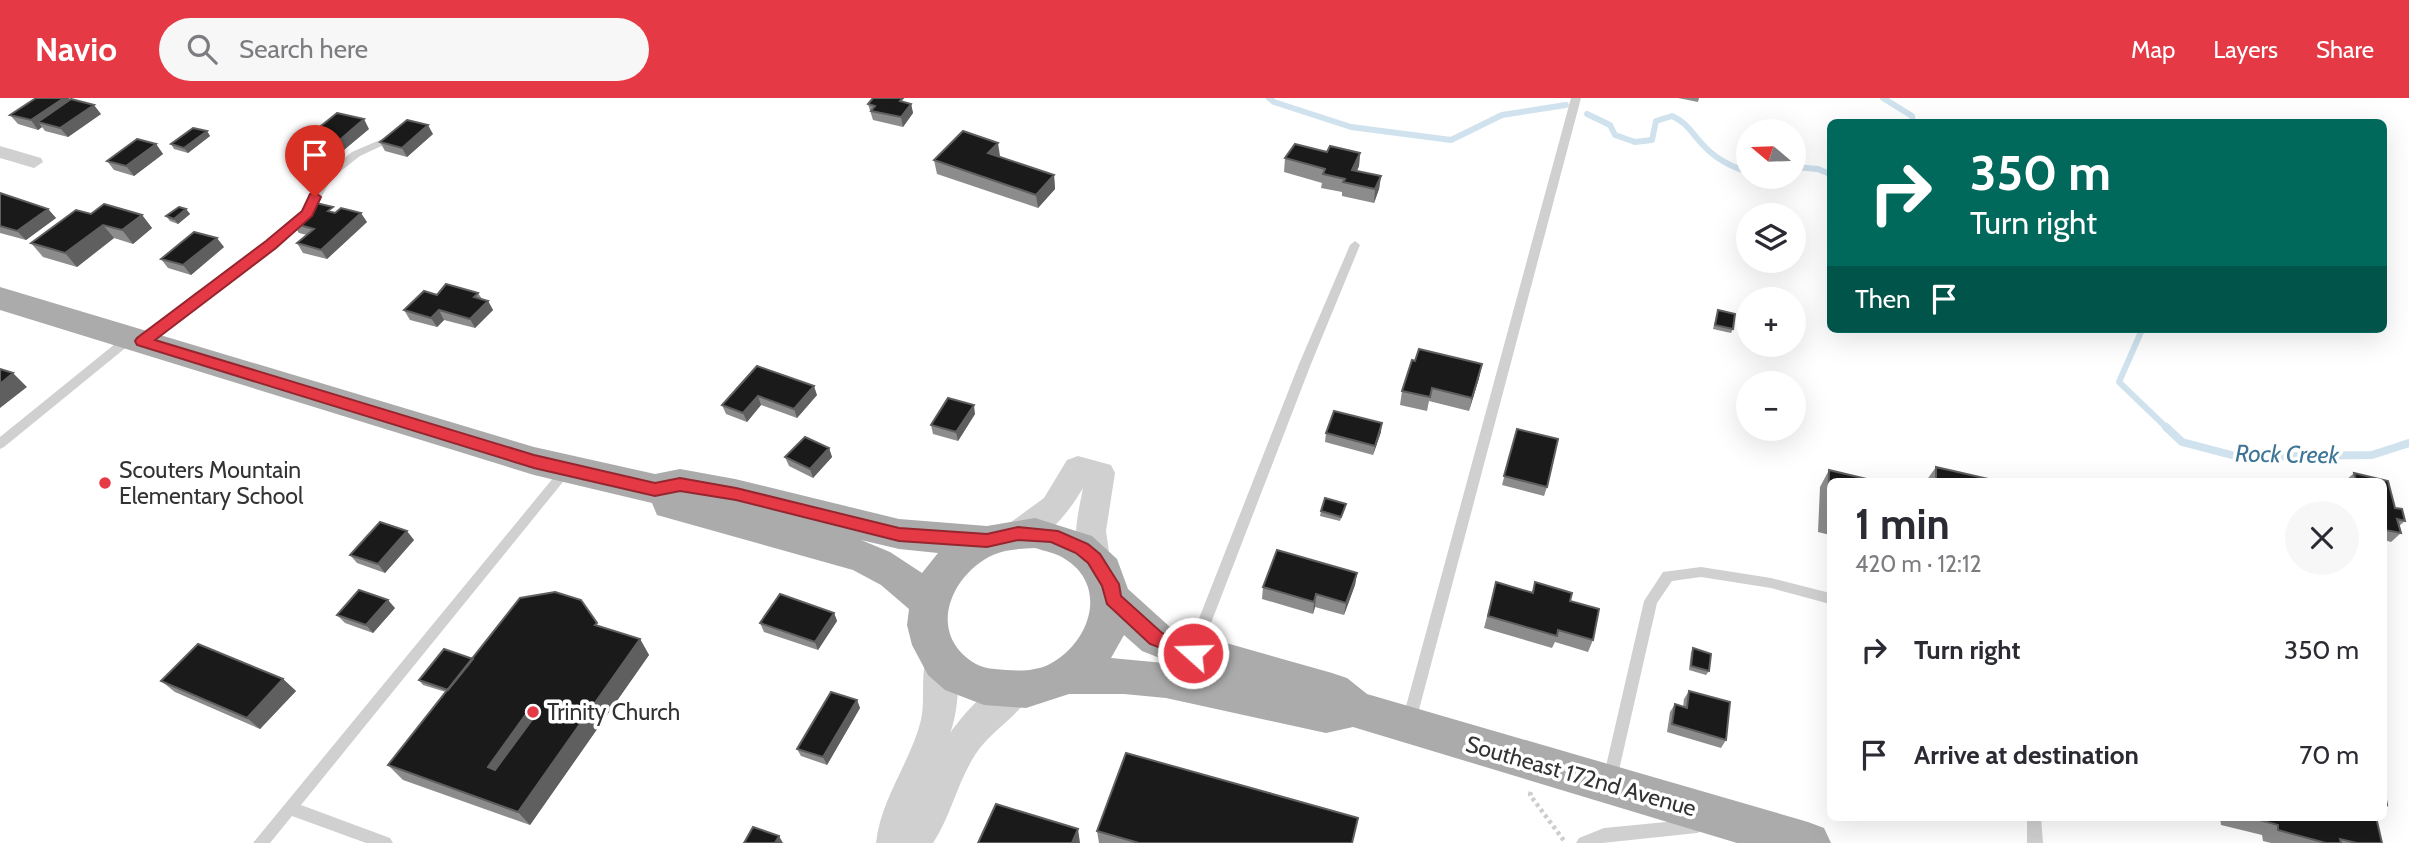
<!DOCTYPE html>
<html lang="en">
<head>
<meta charset="utf-8">
<style>
  :root { --surface:#fff; --page:#f7f7f7; --text:#2b2b33; --muted:#7c7c81; --accent:#e63946 }
  body { margin:0; font-family:Cabin,sans-serif; background:var(--page); color:var(--text); height:100vh; display:flex; flex-direction:column; font-size:26px; white-space:nowrap }
  * { box-sizing:border-box; margin:0 }
  p { font-size:23px; color:var(--muted) }
  .icon { flex:none; width:38px; height:38px; fill:none; stroke:currentColor; stroke-width:2; stroke-linecap:round; stroke-linejoin:round }
  .map { position:relative; flex:1; overflow:hidden }
  .details { position:absolute; left:1827px; top:380px; width:560px; height:343px; display:flex; flex-direction:column; background:var(--surface); border-radius:10px; box-shadow:0 7px 28px #0002 }
  .details>* { flex:none }
  .hud { position:absolute; left:1827px; top:21px; width:560px; height:214px; border-radius:10px; box-shadow:0 7px 28px #0002; background:#00695c; color:#fff; overflow:hidden }
  .needle { width:46px; rotate:289deg }
  .controls { position:absolute; left:1736px; top:21px; display:grid; gap:14px }
  .controls a { display:grid; place-items:center; width:70px; height:70px; border-radius:50%; background:var(--surface); box-shadow:0 7px 28px #0002; font-size:35px }
  .pin { position:absolute; display:grid; place-items:center; width:60px; height:60px; color:#fff; margin:-72px -30px; border-radius:50% 50% 50% 0; rotate:-45deg; box-shadow:0 0 7px #0007 }
  .pin .icon { rotate:45deg }
  .me { position:absolute; width:77px; margin:-38px; rotate:290deg; stroke-linejoin:round; filter:drop-shadow(0 0 5px #0008) }
  .turn { display:flex; align-items:center; gap:24px; height:147px; padding:0 28px; font-size:32px }
  .turn .icon { width:91px; height:91px; stroke-width:2.5 }
  .turn b { display:block; font-size:49px; line-height:60px }
  .then { display:flex; align-items:center; height:66px; padding:0 28px; background:#0003; gap:14px; font-size:26px }
  .round { display:grid; place-items:center; flex:none; width:74px; height:74px; border-radius:37px; background:var(--page) }
  .overview { display:flex; align-items:center; justify-content:space-between; height:119px; padding:0 28px }
  h1 { font-size:42px; font-weight:700; line-height:52px }
  ul { padding:0; list-style:none }
  li { display:flex; align-items:center; gap:21px; height:105px; padding:0 28px }
  li div { flex:1 }
  li b { display:block; font-size:26px }
  li em { font-style:normal }
  header { display:flex; align-items:center; gap:42px; box-sizing:border-box; height:98px; padding:0 35px; background:var(--accent); color:#fff }
  header strong { font-size:33px }
  nav { display:flex; gap:38px; margin-inline-start:auto; font-size:24px }
  .search { width:490px; height:63px; background:var(--page); display:flex; align-items:center; gap:18px; box-sizing:border-box; padding:0 24px; border-radius:38px; color:var(--muted); font-size:26px }
  .map>svg:first-child { display:block }
  .lines { fill:none; stroke-linecap:round; stroke-linejoin:round }
  .stream-far1 { stroke:#cfe2ee; stroke-width:6 }
  .stream { stroke:#cfe2ee; stroke-width:8 }
  .path { stroke:#cdcdcd; stroke-width:4.5; stroke-dasharray:3.5 3.5; stroke-linecap:butt }
  .service { fill:#d0d0d0; fill-rule:evenodd }
  .minor { fill:#d0d0d0; fill-rule:evenodd }
  .tertiary { fill:#d0d0d0; fill-rule:evenodd }
  .primary { fill:#ababab; fill-rule:evenodd }
  .wall { fill:#8c8c8c }
  .shaded-wall { fill:#5f5f5f }
  .building { fill:#1a1a1a; stroke:#5f5f5f; stroke-width:2; fill-rule:evenodd }
  .route { fill:#e63946; stroke:#96252e; stroke-width:2 }
  .poi-dot { fill:#e63946; stroke:#fff; stroke-width:2.5 }
  .labels { text-anchor:middle; dominant-baseline:central; stroke-width:7; stroke-linejoin:round; paint-order:stroke }
  .poi-label { font-size:23px; fill:#333; stroke:#fff; text-anchor:start }
  .street-label { font-size:23px; fill:#333; stroke:#fff }
  .water-label { font-size:24px; font-style:italic; fill:#3f7597; stroke:#fff }
</style>
</head>
<body>
<header>
<strong>Navio</strong>
<div class="search"><svg class="icon" aria-label="search" viewBox="0 0 24 24"><circle cx="10" cy="10" r="6"/><path d="M15 15l6 6"/></svg>Search here</div>
<nav><a>Map</a><a>Layers</a><a>Share</a></nav>
</header>
<div class="map">
<svg width="2409" height="745" viewBox="0 0 2409 745">
  <rect width="100%" height="100%" fill="#fff"/>
  <g class="lines">
    <!-- stream-far1 -->
    <path class="stream-far1" d="M1269,0l5,4 77,25 100,13 51,-25 64,-10
      M1883,0l29,18 1,6
      M1587,16l23,11 5,10 20,7 17,-2 4,-19 16,-5c16,7 20,18 32,30 12,13 28,21 44,26
      M1794,69l24,2 12,5
      M2139,231l2,3 -22,50 49,47"/>
    <!-- stream -->
    <path class="stream" d="M2166,329l16,15 57,15 133,-2 37,-12"/>
    <!-- path -->
    <path class="path" d="M1531,694l-1,3 35,47"/>
    <!-- service -->
    <path class="service" d="M1571,0h10l-165,623 -2,4 -5,2 -5,-2 -2,-4z
      M389,38l5,3 -2,2 -32,15 -28,22 -21,37 -73,62 -34,21 -58,46h-8l-2,-3 2,-3 58,-46 34,-21 73,-60 21,-37 28,-22z
      M1355,143l5,4 -49,119 -110,285 -2,4 -5,2 -5,-2 -2,-4 112,-285 51,-119z
      M130,236l4,1 2,3 -2,3 -130,106 -4,2v-12l126,-102z
      M567,366l4,2 2,3 -2,3 -270,333 89,33 3,5h-27l-74,-27 -22,27h-17l310,-377z
      M1701,469l70,11 59,15v11l-59,-16 -70,-11 -29,4 -15,22 -40,176 -2,5 -5,2 -5,-2 -2,-5 41,-178 19,-29z
      M2027,719h14l2,26h-16z
      M1697,721l5,2 2,5 -2,5 -5,2 -95,10h-26l3,-5 25,-10z"/>
    <!-- minor -->
    <path class="minor" d="M0,48l41,12 2,4 -9,6 -34,-10z"/>
    <!-- tertiary -->
    <path class="tertiary" d="M1078,358l33,9 4,8 -9,58 4,28 -5,9 -11,4 -11,-4c-13,-25 -5,-54 0,-80 -14,24 -44,65 -76,55l-4,-9 4,-9 37,-27 23,-38z
      M941,548l12,4c9,19 5,64 -3,83 16,-22 38,-47 65,-57l12,4 5,11c-11,24 -42,40 -57,64 -18,28 -24,61 -42,88h-57c5,-45 35,-82 45,-123 5,-23 -2,-48 8,-70z"/>
    <!-- primary -->
    <path class="primary" d="M0,189l534,160 121,27 25,-5 55,10 164,40 88,7 48,-8 57,18 25,23 11,30 42,38 162,46 15,5 20,16 441,128 16,6 7,15h-94l-384,-116 -27,6 -160,-35 -42,-4h-55l-43,14 -42,-3 -39,-15 -17,-15 -16,-30 -5,-20 2,-16 -28,-24 -28,-15 -196,-55 -5,-12 -118,-28 -534,-165zM861,442l38,9 39,4 -16,20 -32,-21zM1035,450c9,3 22,5 30,11 45,28 24,86 -17,106 -14,6 -27,6 -42,5 -16,-1 -27,-2 -39,-12 -39,-32 -13,-85 26,-103 13,-6 28,-6 42,-7zM1124,537l18,16 33,13 -64,-6z"/>
  </g>
  <!-- wall -->
  <path class="wall" d="M1678,0h21l-1,4z
    M70,2l31,14 -33,23 -23,-6 -3,-4 -4,3 -20,-6 -8,-9z
    M905,4l6,2 2,9 -10,14 -30,-7 -5,-16z
    M369,31l-30,25 -27,-6 -6,-10z
    M207,33l3,5 -22,17 -14,-4 -3,-5z
    M433,36l-26,23 -22,-6 -5,-9z
    M156,46l7,10 -29,22 -20,-6 -7,-9z
    M1360,55l-1,13 -2,5 24,5 -2,13 -5,14 -32,-7v-4l-21,-4 1,-5 -38,-11 1,-14z
    M1000,58l-1,1 55,18 1,14 -17,19 -101,-34 -3,-14z
    M0,95l48,16 8,9 -30,22 -26,-7z
    M186,111l4,5 -12,10 -8,-3 -4,-5z
    M336,114l31,10 -40,37 -24,-6 -6,-10 10,-8 -8,-2 -7,-10z
    M91,116l51,1 10,13 -19,16 -19,-6 -37,29 -34,-10 -12,-14z
    M224,149l-33,28 -23,-7 -7,-9z
    M478,195l4,6 6,2 5,9 -18,18 -31,-8 -7,7 -27,-7 -6,-10 33,-15z
    M1718,212l15,19 -2,4 -18,-4z
    M1415,263l64,17 -10,33 -40,-10 -2,10 -27,-6 2,-14z
    M757,268l60,29 -20,23 -36,-13 -14,17 -21,-8 -4,-9z
    M975,316l-17,27 -25,-7 -2,-9z
    M1517,331l30,58 -3,9 -42,-11z
    M1381,334l-8,23 -48,-13 1,-9z
    M829,350l3,9 -19,21 -24,-12 -4,-9z
    M1936,369l61,14h-71z
    M1829,372l1,11v54l-12,-3 2,-45z
    M2354,375l34,8 7,27 7,1 3,12 -6,5 2,7 -10,9 -7,-2v-59h-39z
    M1346,406l-6,17 -20,-5 1,-5z
    M414,442l-29,33 -28,-10 -7,-8z
    M1357,475l-2,12 -11,30 -29,-8 -2,7 -51,-15 1,-12z
    M1496,484l36,10 3,-10 35,19 23,39 -5,12 -33,-10 -3,6 -68,-20z
    M395,510l-22,25 -28,-10 -8,-8z
    M834,515l3,8 -19,29 -54,-18 -4,-9z
    M599,528l41,13 9,16 -119,170 -127,-45 -15,-15 58,-73 -23,-7 -4,-5 54,-21z
    M1693,550l16,23 -3,4 -17,-5 2,-17z
    M283,581l13,12 -36,38 -85,-37 -14,-11z
    M1689,593l37,49 -5,8 -54,-16 3,-20 5,-8 8,3 1,-8z
    M857,602l3,8 -33,57 -26,-9 -4,-7z
    M2220,719h156l6,26h-111l-8,-2 -1,-6 -41,-10z
    M1097,733l256,12h-254z"/>
  <!-- shaded-wall -->
  <path class="shaded-wall" d="M64,0h5l6,7 -37,17 4,5 -4,3 -7,-10z
    M911,6l2,9 -10,14 -2,-10z
    M94,7l7,9 -33,23 -8,-9z
    M364,21l5,10 -30,25 -5,-9z
    M428,27l5,9 -26,23 -5,-9z
    M207,33l3,5 -22,17 -4,-5z
    M998,45l2,13 -10,11 -2,-14z
    M156,46l7,10 -29,22 -8,-10z
    M1360,55l-1,13 -8,17 1,-13z
    M1054,77l1,14 -17,19 -2,-13z
    M1381,78l-2,13 -5,14 1,-14z
    M48,111l8,9 -30,22 -9,-9z
    M186,111l4,5 -12,10 -4,-5z
    M361,115l6,9 -40,37 -6,-9z
    M142,117l10,13 -19,16 -11,-14z
    M103,127l11,13 -37,29 -12,-14z
    M217,140l7,9 -33,28 -8,-10z
    M488,203l5,9 -18,18 -5,-9z
    M439,212l5,10 -7,7 -6,-9z
    M1482,266l-3,14 -10,33 3,-13z
    M13,275l14,14 -27,21v-24z
    M814,288l3,9 -20,23 -3,-9z
    M758,298l3,9 -14,17 -4,-9z
    M974,307l1,9 -17,27 -2,-9z
    M1382,325l-1,9 -8,23 2,-9z
    M829,350l3,9 -19,21 -3,-9z
    M407,433l7,9 -29,33 -7,-9z
    M1357,475l-2,12 -11,30 2,-12z
    M1316,496l-1,13 -2,7 1,-12z
    M388,502l7,8 -22,25 -7,-8z
    M834,515l3,8 -19,29 -3,-8z
    M640,541l9,16 -119,170 -12,-13z
    M283,581l13,12 -36,38 -13,-11z
    M857,602l3,8 -33,57 -4,-8z
    M529,612l12,15 -40,56 -13,-14z
    M1078,731l2,14h-8z
    M779,738l4,7h-8z"/>
  <!-- building -->
  <path class="building" d="M36,0h28l-33,22 -21,-5z
    M873,0h30l-3,3 11,3 -10,13 -30,-6 4,-5 -7,-2z
    M71,1l23,6 -34,23 -22,-6z
    M337,15l27,6 -30,26 -28,-7z
    M407,22l21,5 -26,23 -22,-6z
    M193,30l14,3 -23,17 -13,-4z
    M963,33l35,12 -10,10 66,22 -18,20 -102,-35z
    M137,41l19,5 -30,22 -19,-5z
    M1295,46l32,8 3,-6 30,7 -8,17 29,6 -6,13 -32,-7 2,-3 -22,-5 2,-5 -40,-11z
    M0,95l48,16 -31,22 -17,-5z
    M316,105l17,4 -5,4 7,2 6,-5 20,5 -40,37 -24,-7 17,-14 -22,-6z
    M104,106l38,11 -20,15 -19,-5 -38,28 -34,-10 45,-33 15,4z
    M179,109l7,2 -12,10 -8,-3z
    M194,134l23,6 -34,27 -22,-6z
    M446,186l32,9 -4,4 14,4 -18,18 -31,-9 -8,8 -27,-8 20,-19 13,4z
    M1718,212l17,4 -2,15 -18,-4z
    M1419,251l63,15 -10,34 -40,-10 -2,9 -28,-6 10,-31 3,1z
    M757,268l57,20 -20,23 -36,-13 -15,17 -21,-8z
    M0,271l13,4 -13,11z
    M948,300l26,7 -18,27 -25,-7z
    M1334,313l48,12 -7,23 -49,-13z
    M1517,331l41,10 -11,48 -43,-11z
    M805,339l24,11 -19,21 -25,-12z
    M1936,369l61,14h-61z
    M1829,372l46,11h-45v35h-2z
    M2354,375l34,8 7,27 7,1 3,12 -8,-2 4,14 -16,-3 -1,-6v-43h-28z
    M1325,400l21,6 -5,13 -20,-6z
    M380,424l27,9 -29,33 -28,-9z
    M1277,452l80,23 -11,30 -30,-9 -2,8 -51,-15z
    M1496,484l37,11 2,-11 37,11 -2,8 29,8 -6,31 -35,-10 -1,6 -69,-20z
    M359,492l29,10 -22,25 -29,-10z
    M555,494l26,8 16,23 -2,2 45,14 -122,173 -130,-47 132,-167zM529,612l8,3 -42,57 -7,-3z
    M780,496l54,19 -19,29 -55,-19z
    M198,546l85,35 -36,39 -86,-37z
    M1693,550l18,6 -2,17 -18,-5z
    M444,551l29,10 -25,31 -29,-10z
    M1689,593l41,11 -4,38 -54,-16 3,-20 12,4z
    M831,594l26,8 -34,57 -26,-8z
    M1126,655l232,65 -6,25h-213l-42,-12z
    M2384,690l3,17 -3,-1z
    M996,706l82,25 -6,14h-94z
    M2249,719h127l6,26h-25l-17,-4 1,4h-15l-48,-13v-5z
    M753,729l26,9 -4,7h-31z"/>
  <!-- route -->
  <path class="route" d="M315,94l6,5 -9,19 -36,32 -121,92 379,115 121,28 25,-5 56,10 163,40 88,6 31,-7 40,4 30,13 12,10 19,30 2,12 41,37 37,14 3,6 -3,5 -6,2 -43,-16 -43,-40 -5,-18 -14,-23 -12,-10 -25,-11 -33,-2 -31,7 -88,-6 -163,-41 -56,-9 -25,5 -121,-28 -397,-123 -2,-4 2,-3 129,-97 36,-30 8,-17z"/>
  <!-- markers -->
  <g class="poi-dot">
    <circle cx="105" cy="385" r="7"/>
    <circle cx="533" cy="614" r="7"/>
  </g>
  <g class="labels">
    <!-- poi labels -->
    <g class="poi-label">
      <text x="119" y="372">Scouters Mountain<tspan x="119" dy="26">Elementary School</tspan></text>
      <text x="547" y="614">Trinity Church</text>
    </g>
    <!-- street labels -->
    <g class="street-label">
      <text transform="translate(1581 678) rotate(16)">Southeast 172nd Avenue</text>
    </g>
    <!-- water labels -->
    <g class="water-label">
      <text transform="translate(2287 356) rotate(1)">Rock Creek</text>
    </g>
  </g>
</svg>
<div class="controls">
<a><svg class="needle" viewBox="-14 -14 28 28"><path d="M0-13l5 13h-10z" fill="#e53935"/><path d="M0 13l5-13h-10z" fill="#7c7c81"/></svg></a>
<a><svg class="icon" aria-label="layers" viewBox="0 0 24 24"><path d="M12 4l9 5-9 5-9-5zM3 14l9 5 9-5"/></svg></a>
<a>+</a>
<a>−</a>
</div>
<div class="pin" style="left:315px;top:99px;background:#d93025"><svg class="icon" aria-label="arrive" viewBox="0 0 24 24"><path d="M6 21V4h12l-3 4 3 4H6"/></svg></div>
<svg class="me" style="left:1193px;top:555px" viewBox="-20 -20 40 40"><circle r="17" fill="#e63946" stroke="#fff" stroke-width="3"/><path d="M0-11L8 9 0 5-8 9z" fill="#fff"/></svg>
<div class="hud">
<div class="turn"><svg class="icon" aria-label="right" viewBox="0 0 24 24"><path d="M7 20v-9h11M14 6l5 5-5 5"/></svg><div><b>350 m</b>Turn right</div></div>
<div class="then">Then<svg class="icon" aria-label="arrive" viewBox="0 0 24 24"><path d="M6 21V4h12l-3 4 3 4H6"/></svg></div>
</div>
<section class="details">
<div class="overview"><div><h1>1 min</h1><p>420 m · 12:12</p></div><a class="round"><svg class="icon" aria-label="close" viewBox="0 0 24 24"><path d="M6 6l12 12M18 6L6 18"/></svg></a></div>
<ul>
<li><svg class="icon" aria-label="right" viewBox="0 0 24 24"><path d="M7 20v-9h11M14 6l5 5-5 5"/></svg><div><b>Turn right</b></div><em>350 m</em></li>
<li><svg class="icon" aria-label="arrive" viewBox="0 0 24 24"><path d="M6 21V4h12l-3 4 3 4H6"/></svg><div><b>Arrive at destination</b></div><em>70 m</em></li>
</ul>
</section>
</div>
</body>
</html>
